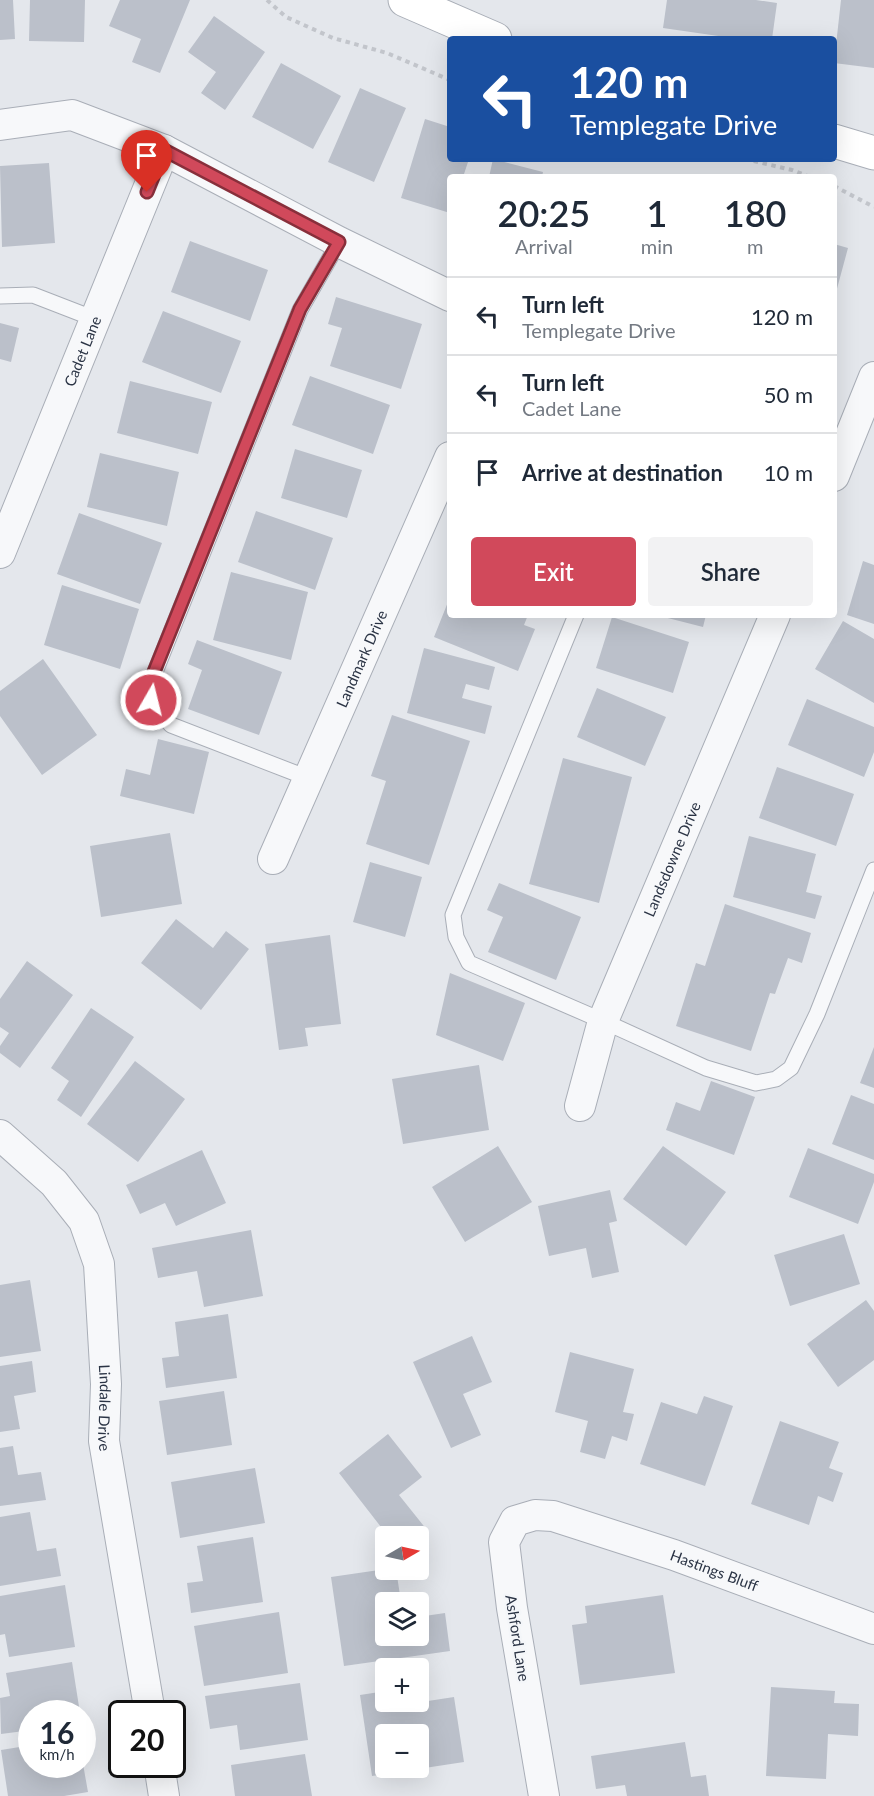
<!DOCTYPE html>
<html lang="en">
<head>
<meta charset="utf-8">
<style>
  :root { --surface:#fff; --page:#f2f2f3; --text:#1f2937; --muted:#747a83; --line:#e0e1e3; --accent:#d1495b }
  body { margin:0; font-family:Lato,sans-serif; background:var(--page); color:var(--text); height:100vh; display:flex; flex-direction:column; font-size:22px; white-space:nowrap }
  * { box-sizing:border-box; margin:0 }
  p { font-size:20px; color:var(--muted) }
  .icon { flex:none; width:33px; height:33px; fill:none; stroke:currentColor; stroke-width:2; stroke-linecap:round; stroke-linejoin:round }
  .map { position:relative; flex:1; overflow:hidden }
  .sheet { position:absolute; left:447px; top:174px; width:390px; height:444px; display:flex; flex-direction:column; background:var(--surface); border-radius:6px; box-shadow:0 6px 24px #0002 }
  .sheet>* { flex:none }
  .hud { position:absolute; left:447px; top:36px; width:390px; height:126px; border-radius:6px; box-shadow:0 6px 24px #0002; background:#1a4fa0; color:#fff; overflow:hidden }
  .needle { width:39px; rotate:81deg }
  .fabs { position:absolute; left:375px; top:1526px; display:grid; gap:12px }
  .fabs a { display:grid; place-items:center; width:54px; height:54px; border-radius:6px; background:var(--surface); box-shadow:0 6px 24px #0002; font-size:30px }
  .speed { position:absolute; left:18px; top:1700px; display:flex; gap:12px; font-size:30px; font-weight:700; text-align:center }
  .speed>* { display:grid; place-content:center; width:78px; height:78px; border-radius:50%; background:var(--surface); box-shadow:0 6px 24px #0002; line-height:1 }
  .speed small { font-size:15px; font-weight:400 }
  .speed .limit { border:3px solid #111; border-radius:9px; background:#fff; color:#111 }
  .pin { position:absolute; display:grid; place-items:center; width:51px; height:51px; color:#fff; margin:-62px -26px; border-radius:50% 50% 50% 0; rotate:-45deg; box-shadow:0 0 6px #0007 }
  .pin .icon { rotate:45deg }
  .me { position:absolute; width:66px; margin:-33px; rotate:8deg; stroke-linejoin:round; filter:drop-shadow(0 0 4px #0008) }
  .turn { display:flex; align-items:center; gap:21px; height:126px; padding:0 24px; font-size:27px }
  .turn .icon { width:78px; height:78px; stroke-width:2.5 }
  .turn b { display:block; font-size:42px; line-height:51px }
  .eta { display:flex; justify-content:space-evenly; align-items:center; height:102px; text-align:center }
  .eta b { font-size:36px; font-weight:600; line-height:42px }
  .cta { display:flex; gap:12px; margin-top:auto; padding:12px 24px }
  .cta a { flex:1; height:69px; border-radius:6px; background:var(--accent); color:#fff; font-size:24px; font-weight:600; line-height:69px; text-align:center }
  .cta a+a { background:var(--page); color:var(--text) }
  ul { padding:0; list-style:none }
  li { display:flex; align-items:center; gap:18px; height:78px; padding:0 24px; border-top:2px solid var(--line) }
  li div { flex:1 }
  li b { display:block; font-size:22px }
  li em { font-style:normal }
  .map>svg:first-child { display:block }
  .building { fill:#bbc0ca; fill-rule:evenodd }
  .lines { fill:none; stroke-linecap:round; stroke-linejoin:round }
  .lane-casing { stroke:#a9aeb7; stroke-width:17 }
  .street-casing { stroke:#a9aeb7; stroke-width:32 }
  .secondary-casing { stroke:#a9aeb7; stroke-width:35 }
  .path { stroke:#c2c5cb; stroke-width:4; stroke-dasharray:4.5 4.5; stroke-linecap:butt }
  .lane { stroke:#f7f8fa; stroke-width:15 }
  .street { stroke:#f7f8fa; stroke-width:30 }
  .secondary { stroke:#fff; stroke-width:33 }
  .route-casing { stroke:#882f3b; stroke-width:15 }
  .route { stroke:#d1495b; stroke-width:10 }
  .labels { text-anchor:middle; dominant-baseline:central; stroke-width:5; stroke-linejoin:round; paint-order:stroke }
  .street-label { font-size:15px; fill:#2b3445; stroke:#f4f6f9 }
</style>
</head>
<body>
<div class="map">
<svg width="874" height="1796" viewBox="0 0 874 1796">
  <rect width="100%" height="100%" fill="#e4e7ec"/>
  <!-- building -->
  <path class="building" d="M0,0h13l2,39 -15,1z
    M30,0h55l-1,42 -55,-1z
    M120,0h70l-30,73 -28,-11 9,-23 -32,-13z
    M667,0h89l21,3 -5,36h-33l-76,-11z
    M841,0h33v68l-40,-5z
    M214,16l51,36 -40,58 -24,-17 15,-21 -28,-20z
    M281,63l60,33 -28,53 -61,-32z
    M360,88l46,20 -32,74 -46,-20z
    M425,119l25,8v32h19l-6,18h-13v36l-49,-15z
    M493,159l50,13 -1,5h-53z
    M49,163l6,80 -53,4 -2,-81z
    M190,241l78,29 -18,51 -79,-29z
    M834,244l14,4 -13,48h-1z
    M336,297l86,27 -21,65 -71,-23 12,-38 -14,-4z
    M163,311l78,30 -20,52 -79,-31z
    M0,323l19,5 -8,34 -11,-3z
    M310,376l80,29 -17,49 -81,-29z
    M130,381l82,21 -14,52 -81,-21z
    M295,449l67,21 -15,48 -66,-20z
    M100,453l79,19 -12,54 -80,-19z
    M256,511l77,27 -18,52 -77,-28z
    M79,513l83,30 -22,61 -83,-30z
    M863,561l11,4v59l-27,-9z
    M231,572l77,20 -17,68 -78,-20z
    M62,585l77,24 -19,60 -76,-24z
    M450,597v18h78l-4,10 11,4 -17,42 -84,-34z
    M656,615h50l-3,12z
    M612,617l77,25 -16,51 -77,-25z
    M843,621l31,18v64l-59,-34z
    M197,640l85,32 -23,63 -71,-26 14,-39 -14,-6z
    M424,648l71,19 -6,23 -23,-6 -4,14 30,8 -7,28 -78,-21z
    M43,659l54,76 -55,40 -42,-59v-25z
    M597,688l69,29 -21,49 -68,-29z
    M807,699l67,28v25l-10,25 -76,-32z
    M392,715l78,26 -41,124 -63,-21 20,-63 -15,-5z
    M158,739l51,13 -15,62 -74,-18 6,-27 24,6z
    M563,758l69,19 -33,126 -70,-19z
    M777,767l77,27 -18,52 -77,-28z
    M170,833l12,71 -81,13 -11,-71z
    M749,836l67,18 -10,38 16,4 -7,23 -82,-22z
    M370,862l52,15 -17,60 -52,-15z
    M499,883l82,34 -25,63 -68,-28 15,-35 -16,-7z
    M725,904l86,29 -9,30 -14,-5 -13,36 -5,-1 -19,58 -75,-25 20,-63 9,3z
    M176,919l37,29 13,-17 23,18 -48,61 -60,-47z
    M330,935l11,89 -36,4 3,18 -29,4 -14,-106z
    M27,961l46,34 -53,73 -20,-15v-7l9,-13 -9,-6v-28z
    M450,973l75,30 -22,58 -67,-26z
    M91,1008l43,29 -53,80 -24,-17 12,-19 -18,-13z
    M874,1047v41l-14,-5z
    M135,1061l50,38 -47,63 -51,-38z
    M479,1065l10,65 -86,14 -11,-65z
    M711,1081l44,16 -21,58 -68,-25 10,-28 24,9z
    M851,1095l23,9v56l-42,-16z
    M498,1146l34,56 -67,40 -33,-55z
    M663,1146l63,46 -40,54 -63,-47z
    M808,1148l66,26v8l-16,42 -69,-27z
    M202,1150l24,53 -50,23 -11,-23 -25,11 -14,-29z
    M610,1190l7,31 -8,2 10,49 -27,6 -6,-30 -37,8 -11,-50z
    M251,1230l12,66 -59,11 -7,-36 -39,7 -6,-30z
    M844,1234l16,50 -70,22 -16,-51z
    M30,1280l11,71 -41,6v-72z
    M866,1300l8,11v49l-36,27 -31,-43z
    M228,1314l9,64 -71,10 -4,-30 17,-2 -4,-34z
    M472,1336l20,46 -29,12 18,41 -30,13 -38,-86z
    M570,1352l64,17 -11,43 11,2 -7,27 -15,-5 -7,23 -25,-7 8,-31 -33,-9z
    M32,1361l4,31 -22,4 6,33 -20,3v-66z
    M224,1391l8,54 -65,10 -8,-54z
    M704,1396l29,10 -28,80 -65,-22 21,-62 36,12z
    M780,1421l59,21 -10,26 14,5 -10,29 -15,-6 -9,29 -58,-21z
    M388,1434l34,43 -23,18 28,35 -7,6h-32l-49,-63z
    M13,1446l5,29 23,-3 5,28 -46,6v-58z
    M255,1468l10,55 -85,15 -9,-56z
    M30,1512l7,39 19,-3 5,28 -61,10v-69z
    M253,1537l10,65 -72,11 -4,-30 16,-2 -6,-35z
    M386,1569h10l5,33h-15v33h32v-18l27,-4 5,38 -106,15 -13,-89z
    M65,1585l10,62 -66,10 -4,-23 -5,1v-39z
    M663,1595l12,78 -95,12 -8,-60 15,-2 -2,-17z
    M279,1612l9,61 -84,13 -10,-60z
    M72,1662l8,51h-48v17l-31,4 -1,-36 10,-2 -4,-23z
    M300,1683l8,57 -68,10 -3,-25 -27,4 -5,-33z
    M771,1687l64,4 -1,12 25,1 -1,32 -30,-2 -2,45 -60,-3z
    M386,1691v10h29v2l39,-6 10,65 -92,14 -12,-81zM386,1734h32v33h-32z
    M685,1742l6,35 15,-2 3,21h-82l-2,-11 -29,4 -5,-33z
    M32,1745v19h51l5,28 -24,4h-56l-7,-46z
    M305,1754l7,42h-77l-4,-31z"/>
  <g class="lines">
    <!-- lane casing -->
    <g class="lane-casing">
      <path id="lane" d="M0,296l33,-1 62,24
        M576,615l-123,300 3,22 13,26 134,58 103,47 50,15 20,-4 15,-11 26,-54 57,-144
        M308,778l-137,-53 -20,-25 4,-28 145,-362 39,-68"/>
    </g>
    <!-- street casing -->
    <g class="street-casing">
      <g id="street">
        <path d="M0,125l72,-10 92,35 175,92 111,54"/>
        <path d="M834,476l40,-99"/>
        <path id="s1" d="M0,553l164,-403"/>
        <path id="s2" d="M273,859l177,-402"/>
        <path id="s3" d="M580,1106l23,-85 172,-406"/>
        <path id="s4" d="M0,1135l54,48 30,38 15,43 7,120 -2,57 46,272"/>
        <path d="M159,1764l5,32"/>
        <path id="s5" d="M544,1796l-32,-188 -8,-66 11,-21 20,-6 18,1 121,39 200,74"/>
      </g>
    </g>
    <!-- secondary casing -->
    <g class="secondary-casing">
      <path id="secondary" d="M405,0l90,39
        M834,141l40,12"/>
    </g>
    <!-- path -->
    <path class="path" d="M267,0l19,17 47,21 54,15 63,27
      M745,159l47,11 18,7
      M834,186l40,21"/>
    <!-- lane -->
    <use href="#lane" class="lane"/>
    <!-- street -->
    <use href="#street" class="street"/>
    <!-- secondary -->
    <use href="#secondary" class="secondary"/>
  </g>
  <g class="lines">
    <!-- route casing -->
    <g class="route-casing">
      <path id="route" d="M147,192l17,-42 175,92 -39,67 -146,363 -3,28"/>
    </g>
    <!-- route -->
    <use href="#route" class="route"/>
  </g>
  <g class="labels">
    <!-- street labels -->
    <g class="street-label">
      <text stroke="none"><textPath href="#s1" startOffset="218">Cadet Lane</textPath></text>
      <text stroke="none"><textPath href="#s2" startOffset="219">Landmark Drive</textPath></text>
      <text stroke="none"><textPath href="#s3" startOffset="264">Landsdowne Drive</textPath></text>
      <text stroke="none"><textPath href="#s4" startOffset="310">Lindale Drive</textPath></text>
      <text stroke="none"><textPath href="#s5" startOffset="490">Hastings Bluff</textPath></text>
      <text transform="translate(518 1638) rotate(81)">Ashford Lane</text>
    </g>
  </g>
</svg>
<div class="fabs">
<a><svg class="needle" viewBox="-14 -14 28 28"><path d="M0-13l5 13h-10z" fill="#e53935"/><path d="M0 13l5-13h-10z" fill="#747a83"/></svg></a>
<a><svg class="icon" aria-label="layers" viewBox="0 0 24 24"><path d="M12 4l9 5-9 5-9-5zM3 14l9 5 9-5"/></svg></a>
<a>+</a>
<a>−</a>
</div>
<div class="speed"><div>16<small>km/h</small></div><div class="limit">20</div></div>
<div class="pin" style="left:147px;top:192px;background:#d93025"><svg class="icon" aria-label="arrive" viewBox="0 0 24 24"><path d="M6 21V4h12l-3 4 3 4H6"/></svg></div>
<svg class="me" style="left:151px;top:700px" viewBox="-20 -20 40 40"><circle r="17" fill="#d1495b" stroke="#fff" stroke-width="3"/><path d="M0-11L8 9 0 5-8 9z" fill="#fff"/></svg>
<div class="hud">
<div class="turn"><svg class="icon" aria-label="left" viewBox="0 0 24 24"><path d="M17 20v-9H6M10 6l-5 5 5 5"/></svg><div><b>120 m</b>Templegate Drive</div></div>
</div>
<section class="sheet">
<div class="eta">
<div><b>20:25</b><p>Arrival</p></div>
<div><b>1</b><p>min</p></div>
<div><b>180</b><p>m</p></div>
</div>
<ul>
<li><svg class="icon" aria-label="left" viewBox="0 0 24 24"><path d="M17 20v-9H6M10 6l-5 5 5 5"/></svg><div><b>Turn left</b><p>Templegate Drive</p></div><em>120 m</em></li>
<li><svg class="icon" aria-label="left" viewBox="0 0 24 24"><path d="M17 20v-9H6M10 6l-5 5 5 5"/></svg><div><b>Turn left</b><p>Cadet Lane</p></div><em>50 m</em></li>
<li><svg class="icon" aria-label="arrive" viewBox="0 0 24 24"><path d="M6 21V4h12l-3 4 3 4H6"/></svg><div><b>Arrive at destination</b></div><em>10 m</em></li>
</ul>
<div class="cta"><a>Exit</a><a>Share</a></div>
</section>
</div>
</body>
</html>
